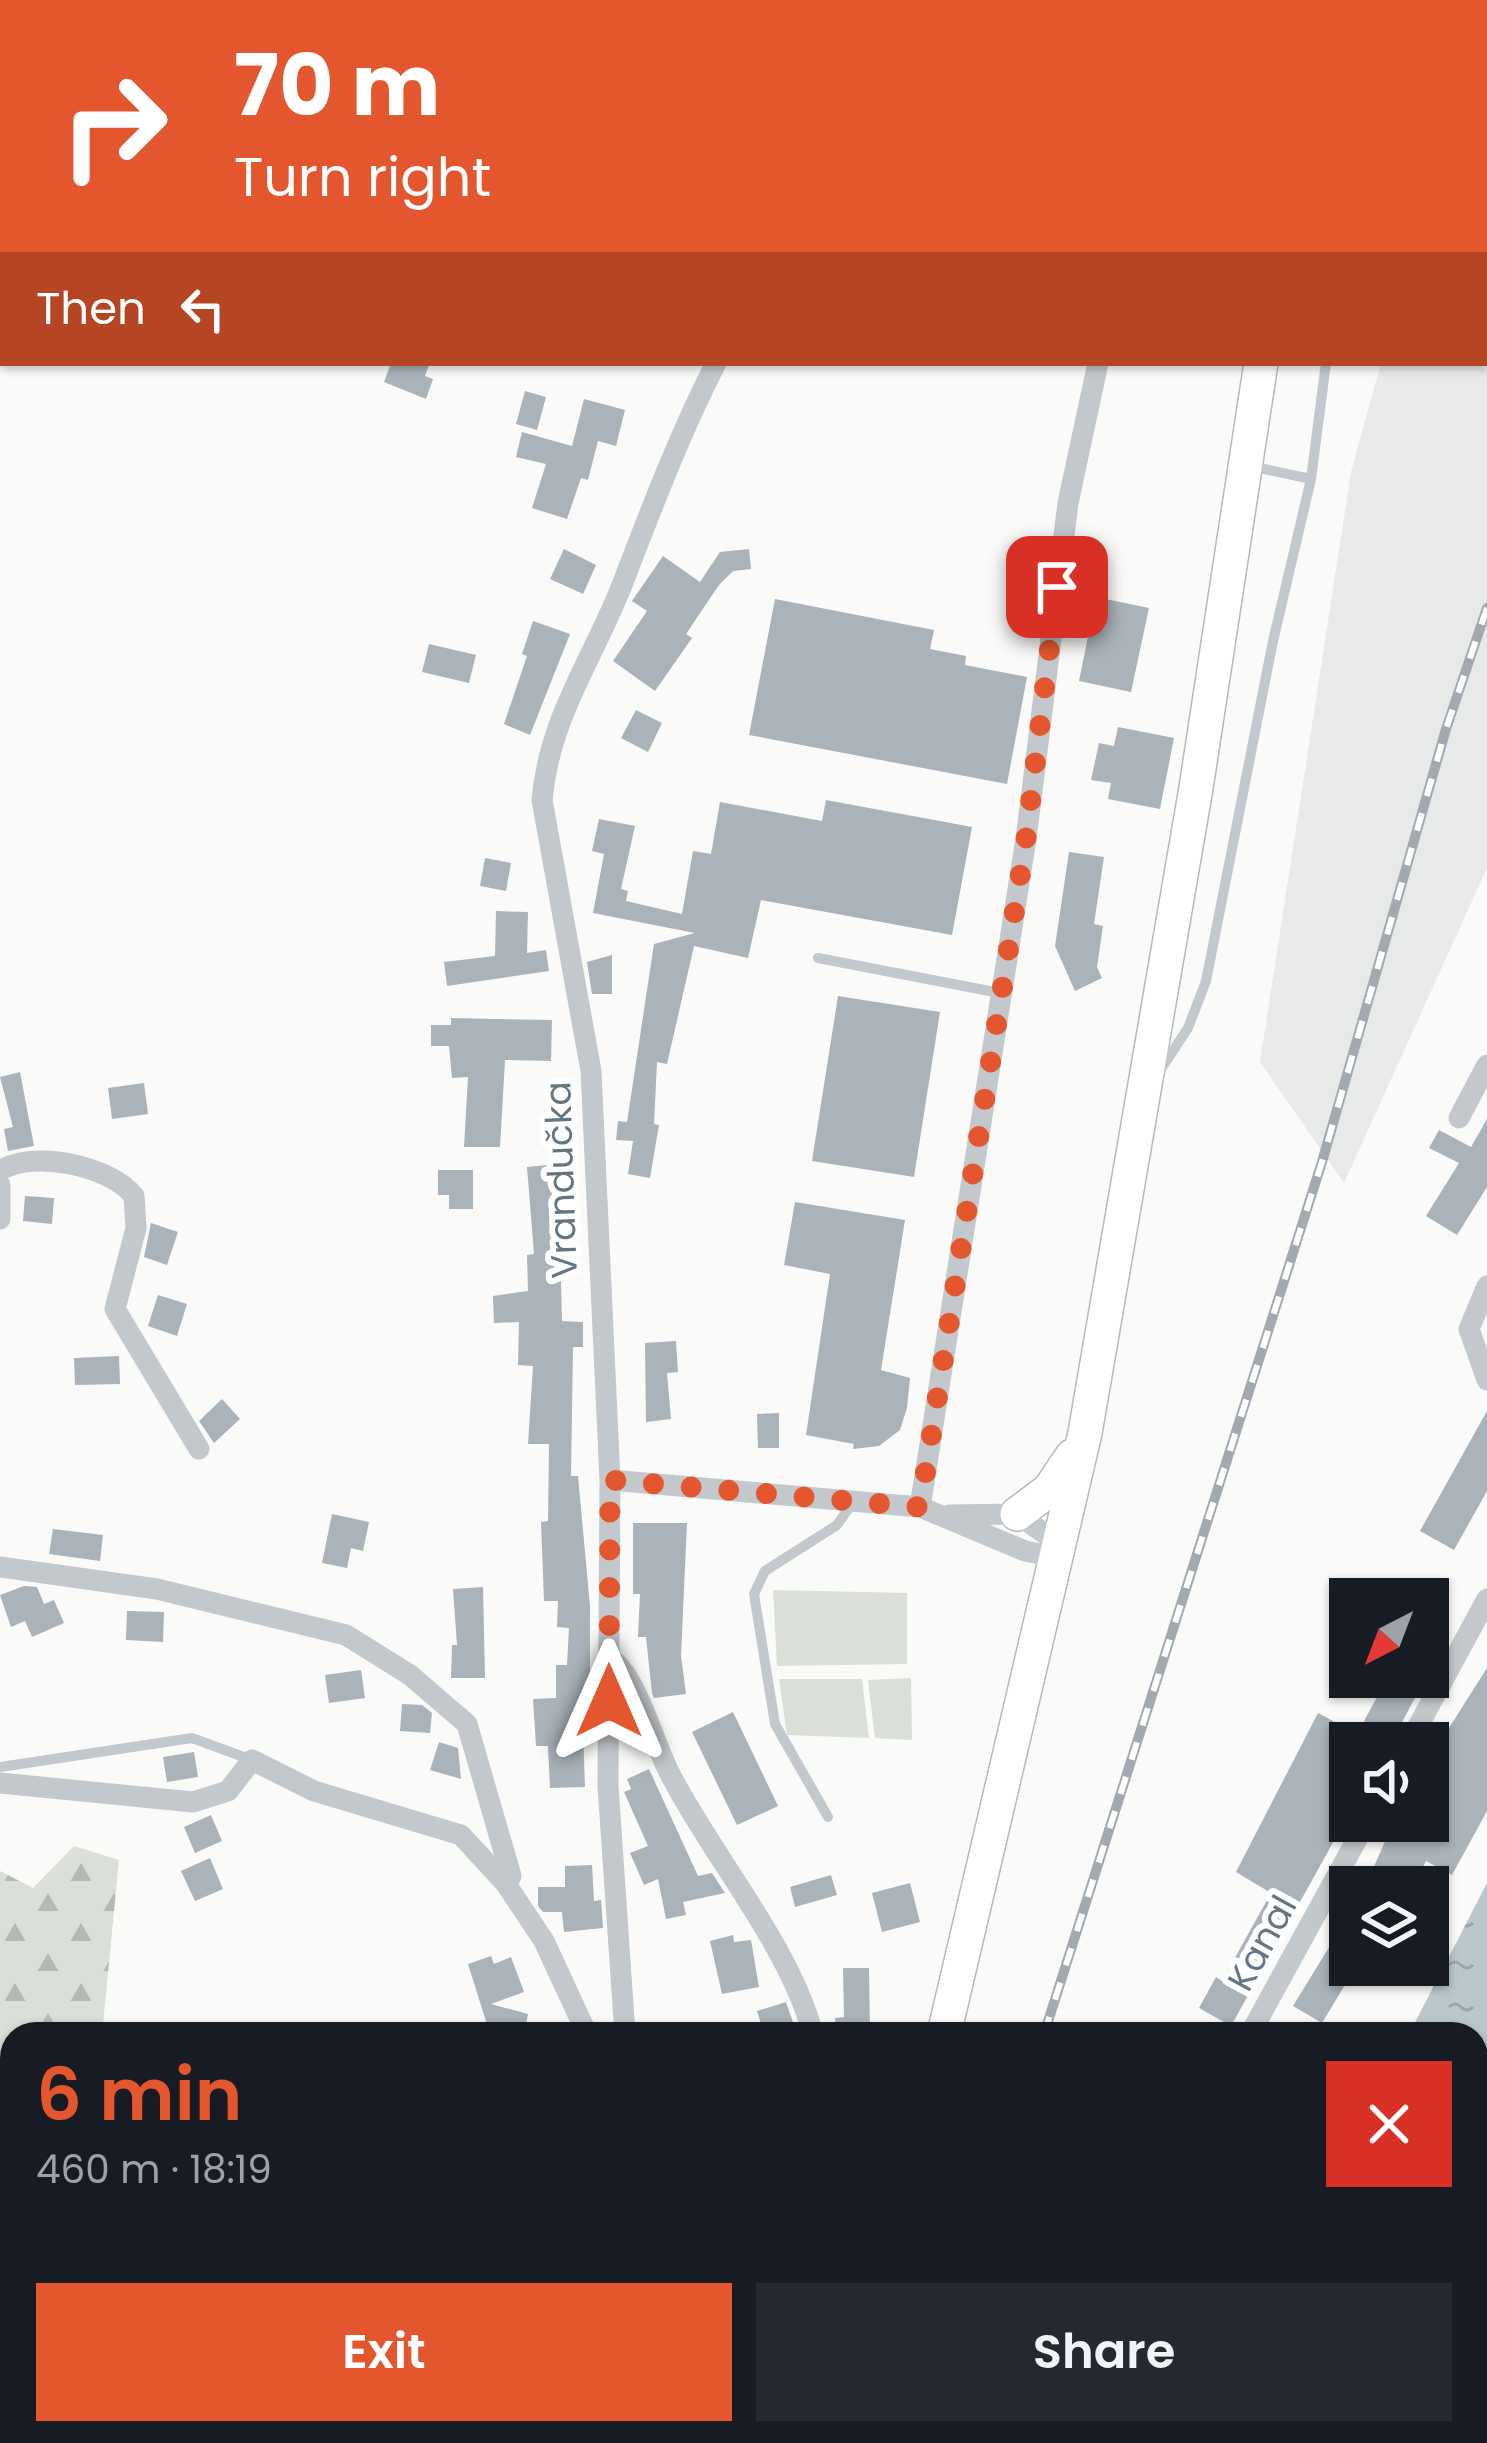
<!DOCTYPE html>
<html lang="en">
<head>
<meta charset="utf-8">
<style>
  :root { --surface:#171b24; --page:#242831; --text:#f1f3f6; --muted:#9ea1a6; --accent:#e4572e }
  body { margin:0; font-family:Poppins,sans-serif; background:var(--page); color:var(--text); height:100vh; display:flex; flex-direction:column; font-size:45px; white-space:nowrap }
  * { box-sizing:border-box; margin:0 }
  p { font-size:39px; color:var(--muted) }
  .icon { flex:none; width:66px; height:66px; fill:none; stroke:currentColor; stroke-width:2; stroke-linecap:round; stroke-linejoin:round }
  .map { position:relative; flex:1; overflow:hidden }
  .details { position:absolute; left:0px; top:2022px; width:1488px; height:423px; display:flex; flex-direction:column; background:var(--surface); border-radius:36px 36px 0 0; box-shadow:0 3px 9px #0004 }
  .details>* { flex:none }
  .guide { position:absolute; left:0px; top:0px; width:1488px; height:366px; box-shadow:0 3px 9px #0004; background:#e4572e; color:#fff; overflow:hidden }
  .needle { width:78px; rotate:222deg }
  .buttons { position:absolute; left:1329px; top:1578px; display:grid; gap:24px }
  .buttons a { display:grid; place-items:center; width:120px; height:120px; border-radius:0px; background:var(--surface); box-shadow:0 3px 9px #0004; font-size:60px }
  .pin { position:absolute; display:grid; place-items:center; width:102px; height:102px; color:#fff; margin:-51px; border-radius:24px; box-shadow:0 6px 18px #0006 }
  .me { position:absolute; width:132px; margin:-66px; rotate:0deg; stroke-linejoin:round; filter:drop-shadow(0 0 9px #0008) }
  .turn { display:flex; align-items:center; gap:42px; height:252px; padding:0 36px; font-size:54px }
  .turn .icon { width:156px; height:156px; stroke-width:2.5 }
  .turn b { display:block; font-size:84px; line-height:102px }
  .then { display:flex; align-items:center; height:114px; padding:0 36px; background:#0003; gap:24px; font-size:45px }
  .round { display:grid; place-items:center; flex:none; width:126px; height:126px; border-radius:0px; background:var(--page) }
  .summary { display:flex; align-items:center; justify-content:space-between; height:204px; padding:0 36px }
  h1 { font-size:72px; font-weight:600; line-height:90px; color:var(--accent) }
  .primary-button { display:flex; gap:24px; margin-top:auto; padding:24px 36px }
  .primary-button a { flex:1; height:138px; border-radius:0px; background:var(--accent); color:#fff; font-size:48px; font-weight:600; line-height:138px; text-align:center }
  .primary-button a+a { background:var(--page); color:var(--text) }
  .map>svg:first-child { display:block }
  .built { fill:#e8e9e9 }
  .forest { fill:url(#forest-firs) }
  .pitch { fill:#dadfd7 }
  .water { fill:url(#water-ripples) }
  .building { fill:#aab3b9 }
  .lines { fill:none; stroke-linecap:round; stroke-linejoin:round }
  .primary-casing { stroke:#b5babe; stroke-width:36 }
  .path { stroke:#bbbfc2; stroke-width:4.5; stroke-dasharray:6 6; stroke-linecap:butt }
  .lane { stroke:#c3c8cc; stroke-width:10 }
  .street { stroke:#c3c8cc; stroke-width:21 }
  .primary { stroke:#fff; stroke-width:33 }
  .rail-casing { stroke:#a2aab0; stroke-width:10 }
  .rail { stroke:#fff; stroke-width:6; stroke-dasharray:18; stroke-linecap:butt }
  .route { stroke:#e4572e; stroke-width:21; stroke-dasharray:0 37.8 }
  .labels { text-anchor:middle; dominant-baseline:central; stroke-width:12; stroke-linejoin:round; paint-order:stroke }
  .street-label { font-size:36px; fill:#657683; stroke:#fff }
</style>
</head>
<body>
<div class="map">
<svg width="1487" height="2443" viewBox="0 0 1487 2443">
  <defs>
    <pattern id="forest-firs" width="22" height="20" patternUnits="userSpaceOnUse" patternTransform="scale(3)"><rect width="22" height="20" fill="#dadfd7"/><path d="M5 1l3.5 6h-7zM16 11l3.5 6h-7z" fill="#b4b9b4"/></pattern>
    <pattern id="water-ripples" width="26" height="14" patternUnits="userSpaceOnUse" patternTransform="scale(3)"><rect width="26" height="14" fill="#bbc7cb"/><path d="M2 4q2-2 4 0t4 0M15 11q2-2 4 0t4 0" fill="none" stroke="#9ca6aa"/></pattern>
  </defs>
  <rect width="100%" height="100%" fill="#fafaf8"/>
  <!-- built -->
  <path class="built" d="M1481,0h6v868l-143,315 -84,-121 91,-590 30,-109h104z"/>
  <!-- forest -->
  <path class="forest" d="M74,1846l45,14 -17,174h-90v225l-12,-3v-385l33,17z"/>
  <!-- pitch -->
  <path class="pitch" d="M773,1590l134,3v71l-130,2z
    M911,1678l1,62 -37,-2 -7,-58z
    M779,1679h83l7,59 -82,-3z"/>
  <!-- water -->
  <path class="water" d="M1487,1883v559l-154,1 2,-10h141v-399h-67z"/>
  <!-- building -->
  <path class="building" d="M391,363h39l-5,13 8,3 -7,20 -42,-17z
    M525,391l21,6 -9,33 -21,-6z
    M584,399l41,11 -9,36 -18,-5 -10,39 -7,-2 -14,41 -35,-11 14,-44 -30,-7 6,-25 50,14z
    M564,549l32,16 -13,29 -33,-15z
    M749,549l2,20 -18,2 -14,14 -33,49 6,4 -37,53 -42,-30 34,-50 -15,-10 31,-45 37,26 20,-30z
    M1096,597l53,11 -18,84 -52,-11z
    M775,599l159,31 -4,19 36,7 -1,9 62,12 -20,107 -258,-49z
    M533,621l37,13 -40,101 -26,-11 23,-68 -5,-2z
    M429,644l47,11 -7,28 -47,-11z
    M636,710l26,13 -14,29 -27,-14z
    M1118,727l56,11 -14,71 -52,-10 3,-16 -20,-3 8,-37 15,3z
    M826,800l146,27 -20,108 -191,-35 -13,58 -54,-12 -27,118 -10,-2 -3,62 5,1 -9,53 -22,-4 5,-33 -17,-1 2,-19 9,1 27,-178 41,-11 -102,-20 11,-59 -12,-3 7,-32 36,7 -14,63 7,2 -2,10 56,13 11,-63 18,3 9,-52 102,19z
    M1069,852l35,5 -10,67 9,2 -6,41 5,11 -27,13 -20,-45z
    M485,858l26,5 -5,28 -26,-5z
    M496,911l32,1 -1,41 19,-3 3,21 -102,15 -3,-24 51,-6z
    M612,955v39h-20l-5,-32z
    M838,996l102,16 -26,165 -102,-16z
    M451,1018l101,2 -1,41 -46,-1 -5,87h-36l4,-70 -16,1 -3,-32h-18v-21h20z
    M20,1072l14,74 -26,5 -4,-22 9,-2 -13,-50z
    M144,1083l4,31 -36,5 -4,-31z
    M1487,1119v68l-30,48 -31,-19 33,-53 -30,-15 10,-18 32,17z
    M558,1164l4,157 21,1v25h-10l-2,129h7l12,130v89l-2,33h-5l2,59 -35,1 -2,-42h-12l-3,-47 23,-1v-33h11l2,-37 -12,-1 1,-26h-14l-3,-79 7,-1 1,-77h-21l5,-78 -15,-1 1,-43 -25,1 -1,-27 35,-5 -1,-36 7,-1 -7,-87z
    M438,1170h35v39h-24v-14h-11z
    M25,1196l29,2 -2,26 -29,-3z
    M795,1202l110,18 -24,150 29,8 -3,30 -7,22 -21,16 -26,3 1,-5 -48,-9 24,-161 -46,-9z
    M151,1223l27,9 -11,33 -23,-8z
    M158,1295l29,9 -10,32 -29,-10z
    M676,1341l2,31 -11,1 4,46 -25,3 -1,-79z
    M119,1356l1,28 -45,1 -1,-27z
    M222,1399l18,20 -26,24 -15,-22z
    M1487,1411v80l-33,59 -34,-19z
    M779,1413v35h-21l-1,-34z
    M332,1514l37,8 -6,29 -12,-3 -4,20 -25,-5z
    M633,1523h54l-6,133 5,38 -32,4 -2,-5 -6,-56h-8l2,-43h-7z
    M53,1529l50,6 -3,26 -51,-7z
    M24,1586l13,1 7,17 10,-4 10,23 -32,14 -7,-16 -14,6 -11,-32z
    M483,1587l2,91h-34l1,-33h5l-4,-56z
    M127,1611l37,1 -1,30 -37,-2z
    M1487,1668v143l-35,64 -26,-14 -14,26h-47l29,-66 34,14v-74z
    M361,1670l4,28 -36,5 -4,-28z
    M1388,1677l35,6 -29,54 -30,-16z
    M402,1704l20,1 10,8 -2,20 -30,-2z
    M733,1712l45,94 -41,19 -45,-93z
    M1318,1713l32,17v82l-119,214 -32,-18 17,-31 6,4 49,-88 -35,-21z
    M439,1742l19,6 3,31 -31,-9z
    M194,1752l4,25 -31,5 -4,-25z
    M649,1769l49,107 14,-3 13,20 -42,9 3,13 -20,4 -8,-40 -14,6 -14,-32 18,-7 -24,-54 7,-3 -4,-10z
    M211,1815l11,26 -27,12 -11,-26z
    M210,1858l13,31 -28,12 -14,-30z
    M592,1865l2,36 7,-1 2,28 -39,4 -2,-20h-19l-5,-6v-19h27v-21z
    M831,1875l6,20 -42,12 -5,-20z
    M910,1883l10,39 -38,10 -10,-39z
    M1350,1913v52h7l-35,58 -29,-17z
    M733,1935l1,7 17,-2 8,47 -37,7 -12,-53z
    M491,1956l3,8 17,-7 13,35 -33,12 37,10 -4,20h-34l-22,-70z
    M843,1968h26l1,66h-34l-1,-16 9,-1z
    M786,2002l11,32h-33l-7,-23z"/>
  <g class="lines">
    <!-- primary casing -->
    <g class="primary-casing">
      <path id="primary" d="M1316,3l1,-3
        M1017,1514l32,-24 23,-34
        M944,2034l141,-601 111,-645 65,-425
        M845,2443l3,-10"/>
    </g>
    <!-- path -->
    <path class="path" d="M1485,5l1,-5
      M356,2433l5,10"/>
    <!-- lane -->
    <path class="lane" d="M1355,3l1,-3
      M1250,466l61,13
      M818,958l182,35
      M1159,1072l29,-44 18,-47 67,-340 38,-162 15,-116
      M0,1767l192,-29 60,22
      M828,1817l-53,-93 -21,-130 11,-23 72,-46 16,-23"/>
    <!-- street -->
    <path class="street" d="M884,0l2,3
      M912,3l1,-3
      M1261,3l3,-3
      M0,111l3,2
      M1459,1118l28,-53
      M0,1171c32,-22 111,-5 134,25l2,32 -21,81 84,140
      M0,1185v34
      M1487,1286l-18,43 18,51
      M610,1480l310,27 105,44 30,6
      M920,1507l106,-668 42,-336 30,-140
      M949,1515l68,-1 41,29
      M0,1567l157,22 189,46 64,40 57,49 44,152 -5,8
      M609,1658c26,13 45,85 60,114 42,83 120,172 144,262
      M1409,1743l78,-144
      M0,1783l193,19 35,-11 24,-31 62,31 147,44 45,49 38,57 43,93
      M625,2034l-17,-248 2,-306 -19,-409 -49,-271c7,-82 51,-141 80,-215 29,-75 57,-150 94,-222
      M1250,2034l117,-213
      M0,2329h12
      M808,2443l2,-10
      M1029,2443l6,-10"/>
    <!-- primary -->
    <use href="#primary" class="primary"/>
    <!-- rail casing -->
    <g class="rail-casing">
      <path id="rail" d="M1044,2034l278,-872 124,-433 41,-121
        M915,2443l2,-10"/>
    </g>
    <!-- rail -->
    <use href="#rail" class="rail"/>
  </g>
  <g class="lines">
    <!-- route -->
    <path class="route" d="M609,1701l1,-221 310,27 106,-668 31,-252"/>
  </g>
  <g class="labels">
    <!-- street labels -->
    <g class="street-label">
      <text transform="translate(561 1180) rotate(-92)">Vrandučka</text>
      <text transform="translate(1262 1943) rotate(-61)">Kanal</text>
    </g>
  </g>
</svg>
<div class="buttons">
<a><svg class="needle" viewBox="-14 -14 28 28"><path d="M0-13l5 13h-10z" fill="#e53935"/><path d="M0 13l5-13h-10z" fill="#9ea1a6"/></svg></a>
<a><svg class="icon" aria-label="sound" viewBox="0 0 24 24"><path d="M4 9h4l5-4v14l-5-4H4zM17 9q2 3 0 6"/></svg></a>
<a><svg class="icon" aria-label="layers" viewBox="0 0 24 24"><path d="M12 4l9 5-9 5-9-5zM3 14l9 5 9-5"/></svg></a>
</div>
<div class="pin" style="left:1057px;top:587px;background:#d93025"><svg class="icon" aria-label="arrive" viewBox="0 0 24 24"><path d="M6 21V4h12l-3 4 3 4H6"/></svg></div>
<svg class="me" style="left:609px;top:1701px" viewBox="-20 -20 40 40"><path d="M0-17L14 15 0 8-14 15z" fill="#e4572e" stroke="#fff" stroke-width="4"/></svg>
<div class="guide">
<div class="turn"><svg class="icon" aria-label="right" viewBox="0 0 24 24"><path d="M7 20v-9h11M14 6l5 5-5 5"/></svg><div><b>70 m</b>Turn right</div></div>
<div class="then">Then<svg class="icon" aria-label="left" viewBox="0 0 24 24"><path d="M17 20v-9H6M10 6l-5 5 5 5"/></svg></div>
</div>
<section class="details">
<div class="summary"><div><h1>6 min</h1><p>460 m · 18:19</p></div><a class="round" style="background:#d93025;color:#fff"><svg class="icon" aria-label="close" viewBox="0 0 24 24"><path d="M6 6l12 12M18 6L6 18"/></svg></a></div>
<div class="primary-button"><a>Exit</a><a>Share</a></div>
</section>
</div>
</body>
</html>
